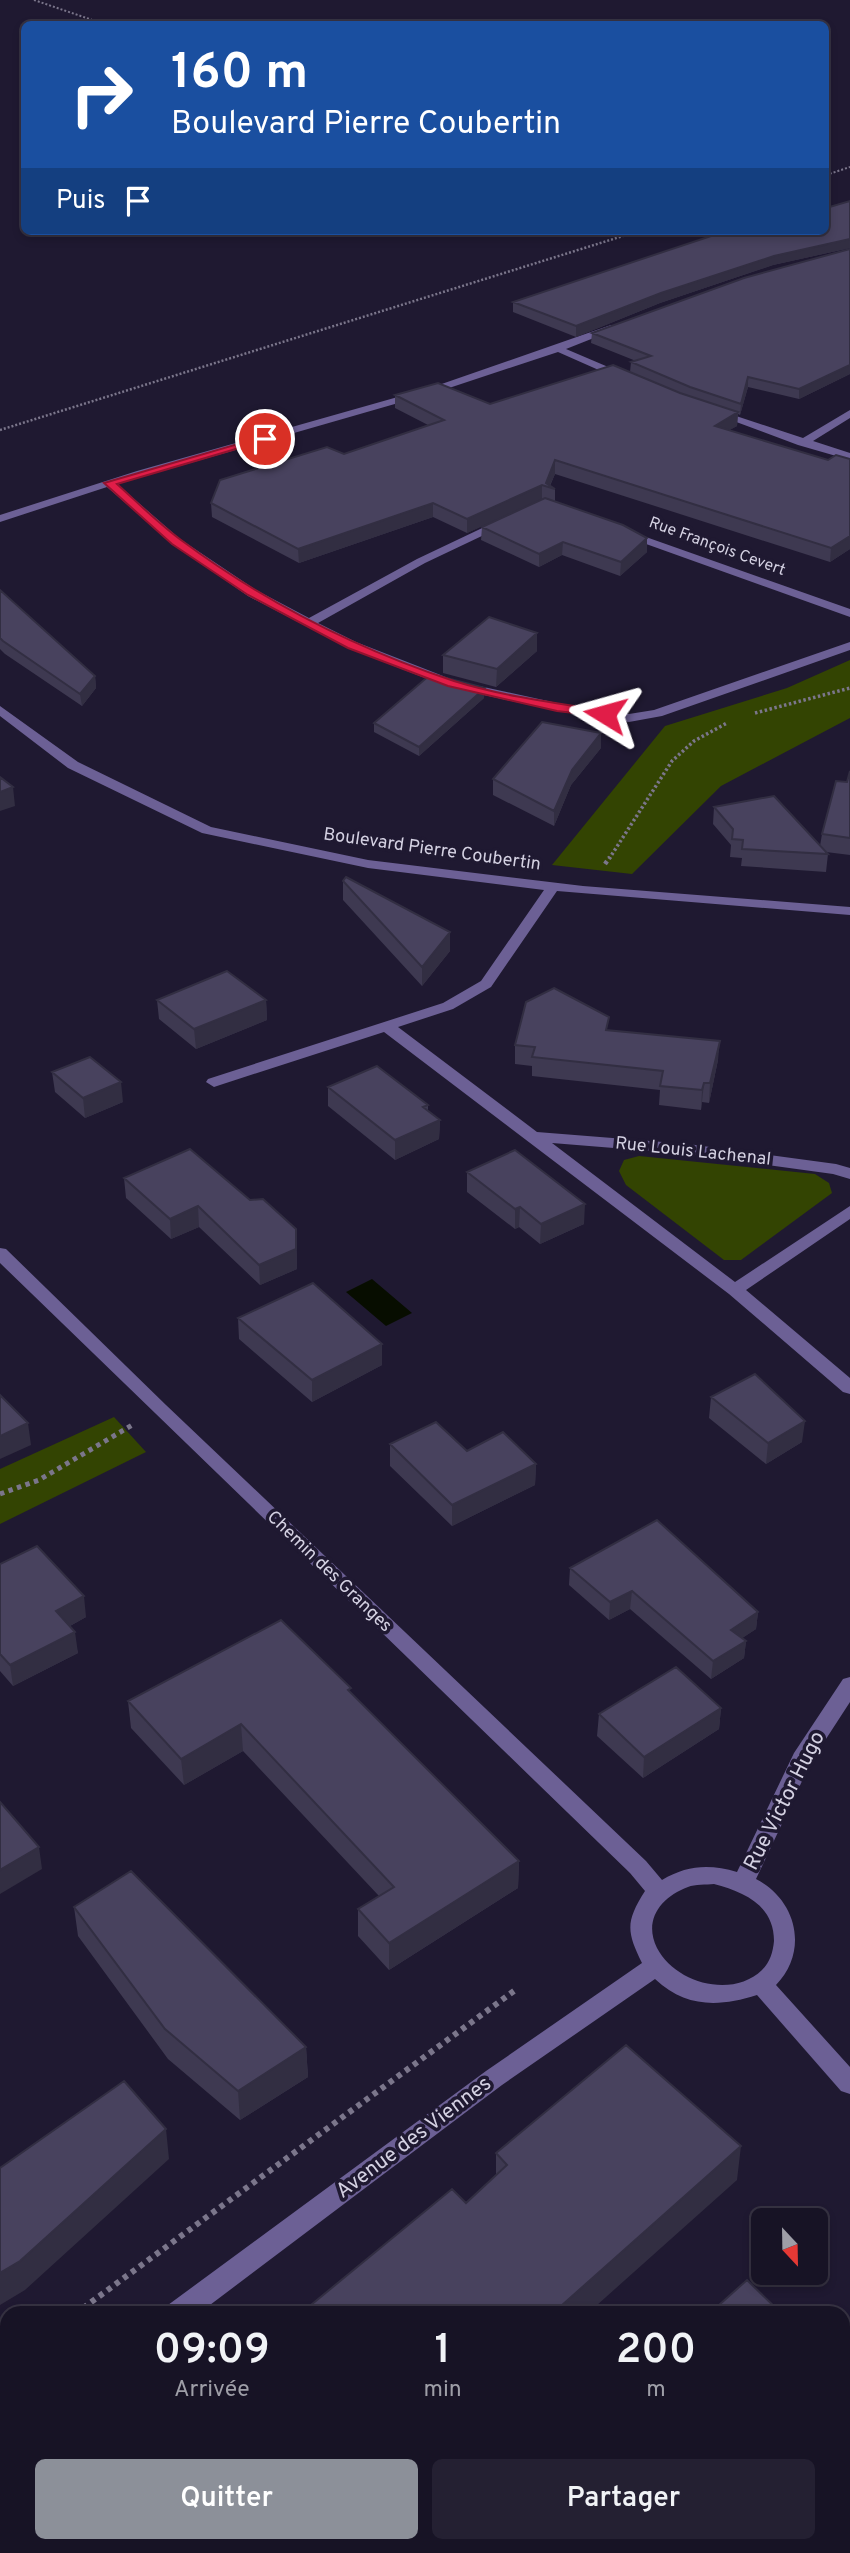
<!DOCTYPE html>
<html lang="fr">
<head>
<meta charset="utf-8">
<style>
  :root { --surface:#171325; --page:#242032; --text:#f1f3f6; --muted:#9e9ea7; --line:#363242; --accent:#8c9099 }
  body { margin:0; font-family:Overpass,sans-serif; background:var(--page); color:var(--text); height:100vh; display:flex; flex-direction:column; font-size:26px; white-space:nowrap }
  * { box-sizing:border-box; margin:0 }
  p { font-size:23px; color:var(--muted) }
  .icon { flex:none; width:38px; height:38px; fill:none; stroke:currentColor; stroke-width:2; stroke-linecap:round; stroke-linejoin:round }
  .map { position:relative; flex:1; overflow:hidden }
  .details { position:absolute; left:0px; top:2306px; width:850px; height:247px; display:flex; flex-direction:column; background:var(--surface); border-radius:21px 21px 0 0; box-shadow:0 4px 10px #0003,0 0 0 2px var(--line) }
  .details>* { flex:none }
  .banner { position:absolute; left:21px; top:21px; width:808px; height:214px; border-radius:10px; box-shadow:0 4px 10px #0003,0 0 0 2px var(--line); background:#1a4fa0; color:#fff; overflow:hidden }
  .needle { width:46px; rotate:158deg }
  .tools { position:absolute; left:751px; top:2208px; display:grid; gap:14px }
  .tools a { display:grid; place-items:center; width:77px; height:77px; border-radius:10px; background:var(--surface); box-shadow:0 4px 10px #0003,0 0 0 2px var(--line); font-size:35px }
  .pin { position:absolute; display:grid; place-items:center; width:60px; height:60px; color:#fff; margin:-30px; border:4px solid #fff; border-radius:50%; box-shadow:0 2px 7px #0007 }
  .me { position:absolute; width:77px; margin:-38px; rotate:278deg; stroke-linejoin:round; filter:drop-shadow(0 0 5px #0008) }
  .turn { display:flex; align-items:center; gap:24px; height:147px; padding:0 35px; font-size:32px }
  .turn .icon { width:91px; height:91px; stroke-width:2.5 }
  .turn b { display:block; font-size:49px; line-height:60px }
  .then { display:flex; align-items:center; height:66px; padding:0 35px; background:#0003; gap:14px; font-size:26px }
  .eta { display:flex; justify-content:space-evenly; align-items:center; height:119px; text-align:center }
  .eta b { font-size:42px; font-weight:600; line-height:49px }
  .primary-button { display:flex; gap:14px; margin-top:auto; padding:14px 35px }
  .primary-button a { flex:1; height:80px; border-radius:10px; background:var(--accent); color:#fff; font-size:28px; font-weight:600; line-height:80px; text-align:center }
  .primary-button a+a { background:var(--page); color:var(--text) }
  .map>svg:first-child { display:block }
  .green { fill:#334402 }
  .water { fill:#070d00 }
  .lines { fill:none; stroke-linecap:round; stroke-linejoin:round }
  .path-far5 { stroke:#7b768b; stroke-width:2; stroke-dasharray:2 2; stroke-linecap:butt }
  .path-far4 { stroke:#7b768b; stroke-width:2.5; stroke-dasharray:2 2; stroke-linecap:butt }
  .path-far3 { stroke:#7b768b; stroke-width:3.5; stroke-dasharray:2.5 2.5; stroke-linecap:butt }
  .path-far2 { stroke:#7b768b; stroke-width:4.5; stroke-dasharray:3.5 3.5; stroke-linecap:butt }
  .path-far1 { stroke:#7b768b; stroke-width:5; stroke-dasharray:4.5 4.5; stroke-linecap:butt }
  .path { stroke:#7b768b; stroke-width:6; stroke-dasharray:5 5; stroke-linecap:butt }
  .minor { fill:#6c6095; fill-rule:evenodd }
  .wall { fill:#3e3951 }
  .shaded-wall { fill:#322e42 }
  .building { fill:#48425e; stroke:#322e42; stroke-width:2 }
  .route { fill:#e11d48; stroke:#92132f; stroke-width:2 }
  .labels { text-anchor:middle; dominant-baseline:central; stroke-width:7; stroke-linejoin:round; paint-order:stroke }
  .far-street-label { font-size:16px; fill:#d4d1e2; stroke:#1f1931 }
  .street-label { font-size:18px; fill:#d4d1e2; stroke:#1f1931 }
  .near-street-label { font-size:21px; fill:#d4d1e2; stroke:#1f1931 }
</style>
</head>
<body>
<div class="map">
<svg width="850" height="2553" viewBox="0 0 850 2553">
  <rect width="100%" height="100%" fill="#1f1931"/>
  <!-- green -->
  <path class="green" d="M850,660v58l-129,68 -89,88 -80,-9 113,-139 122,-38z
    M639,1156l176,18 14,9 3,10 -91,67h-17l-98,-75 -7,-14 5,-11z
    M114,1417l32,35 -146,72v-55z"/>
  <!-- water -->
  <path class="water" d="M372,1279l40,34 -26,13 -40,-34z"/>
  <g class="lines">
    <!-- path-far5 -->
    <path class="path-far5" d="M34,0l70,24
      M826,175l24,-8"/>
    <!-- path-far4 -->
    <path class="path-far4" d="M0,430l639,-199"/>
    <!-- path-far3 -->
    <path class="path-far3" d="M755,713l95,-25
      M609,859l63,-98 22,-20 33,-18"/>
    <!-- path-far2 -->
    <path class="path-far2" d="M605,864l5,-7"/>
    <!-- path-far1 -->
    <path class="path-far1" d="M0,1494l39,-14 95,-56"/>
    <!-- path -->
    <path class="path" d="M75,2314l443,-326
      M0,2368l7,-5"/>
    <!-- minor -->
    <path class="minor" d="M611,325l3,1v4l-48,19 61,26v4h-8l-61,-27 -118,39 -323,93 63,55 76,51 53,28 108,-59 80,-38h8v4l-80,38 -107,60 38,19 100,39 101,22 72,11 25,-4 196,-68v8l-188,66 -33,6 -72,-11 -109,-24 -100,-39 -100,-52 -76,-53 -65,-56 -107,35v-7l137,-44 296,-84z
      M850,410v8l-37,23 37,12v7l-52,-15 -86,-32 9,-2 82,27z
      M621,531h8l221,78v8l-229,-82z
      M0,706l78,56 133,65 157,33 215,26 267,21v8l-293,-24 -66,96 -38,22 -55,18 139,105 151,12 148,20 14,4v11l-17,-5 -145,-20 -136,-11 183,139 115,-76v13l-104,71 104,88v16l-7,-2 -114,-98 -345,-262 -164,53 -6,2 -8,-5 2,-3 235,-76 38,-22 63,-91 -176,-22 -166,-35 -134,-65 -68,-52z
      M0,1248l6,1 160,156 480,456 16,19c25,-15 48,-16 75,-8l57,-119 49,-74 7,-2v25l-39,60 -55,117c41,21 53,72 20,106l74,82v27l-9,-3 -84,-96c-38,12 -71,13 -102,-16l-153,106 -304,229h-34l4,-9 318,-234 156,-108c-16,-32 -16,-42 3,-72l-15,-18 -630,-610zM714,1884c30,8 60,21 60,57 -1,11 -4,21 -12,29 -30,29 -87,13 -105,-22 -14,-28 4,-51 31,-61 7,-3 18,-2 26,-3z
      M7,2431v28l-7,3v-28z
      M253,2546h31l3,7h-31z"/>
  </g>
  <!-- wall -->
  <path class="wall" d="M850,201v47l-77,17 -113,38 -84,34 -63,-25v-10l313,-71z
    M850,249v125l-51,25 -51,-12 -8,28 -2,-1 -1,12 -8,4 99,30 22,-1v90l-20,13 -275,-88 -5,12 5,3v12l92,51 -27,24 -58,-21 -23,12 -58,-27 1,-13 60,-28 -75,34 -34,-16 -134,46 -87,-46 -1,-14 133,-49 84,-29 -33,-17v-13l95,9 140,-32 1,-10 5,-1 -45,-18 1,-10z
    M0,590l95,86 1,12 -14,18 -77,-52 -5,-5z
    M537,651l-41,36 -53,-14v-18z
    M484,698l-65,58 -45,-24v-9z
    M601,748l-30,37 -17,41 -61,-31v-16z
    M850,771v84l-24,-3 2,2 -2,18 -85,-6 1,-8 -12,-1 1,-12 -18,-21 1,-17 106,39 2,-12 25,-52z
    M343,881l107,51v19l-28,35 -79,-86z
    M157,1000h109l1,20 -71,29 -37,-30z
    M608,1030l110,30 -9,43 -7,-1 -1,8 -42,-5 1,-15 -128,-14v-10l-17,-2v-19z
    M52,1072l71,30 -38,16 -30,-26z
    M328,1087l100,18v6l12,9 -1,19 -44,21 -67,-54z
    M467,1172l117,52 -44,20 -21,-17 -4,2 -48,-37z
    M124,1178l126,22 46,29 1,40 -37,16 -61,-58 -28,12 -45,-41z
    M238,1318l144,26v21l-70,37 -73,-63z
    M711,1397l91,45 -36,22 -57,-46z
    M390,1444l146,20 -1,21 -83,41 -62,-60z
    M0,1564l86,53 -16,9 8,27 -65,33 -13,-15z
    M570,1568l188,44 -2,17 -14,9 4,3 -2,17 -33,21 -81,-70 -21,11 -40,-35z
    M351,1693l168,168 -1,27 -129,82 -31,-34v-27l21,-13 -136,-145 -59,34 -53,-57 -3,-27z
    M721,1708l-2,21 -76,49 -46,-42 2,-22z
    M74,1907l232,140 2,30 -68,43 -72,-61 -90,-123z
    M496,2153l241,27 -271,23 30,-28z
    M844,2372l6,6v143l-4,3 -2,-2z
    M456,2546h161l-7,7h-147z"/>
  <!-- shaded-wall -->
  <path class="shaded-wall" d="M850,239v9l-77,17 -113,38 -84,34v-11l85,-33 113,-37z
    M850,365v9l-51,25v-10z
    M748,377v10l-8,28 1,-11z
    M738,412l-1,14 -23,13 1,-13z
    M555,460v14l-6,13 -3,-4z
    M542,485v14l-75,34v-14z
    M433,503v14l-134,46 -1,-14z
    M850,536v13l-20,13 1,-14z
    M647,538v14l-27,24 1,-14z
    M563,542l-1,13 -23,12v-13z
    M537,633v18l-41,36 1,-18z
    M95,676l1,12 -14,18 -2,-12z
    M485,688l-1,10 -65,58v-9z
    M601,733v15l-30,37 -17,41v-15l18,-41z
    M13,787l2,19 -15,5v-19z
    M450,932v19l-28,35v-19z
    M266,1000l1,20 -71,29 -2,-20z
    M720,1041l-2,19 -9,43 1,-20z
    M121,1082l2,20 -38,16 -2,-20z
    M704,1083l-2,19 -1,8 1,-20z
    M440,1120l-1,19 -44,21v-20z
    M585,1204l-1,20 -44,20 1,-20z
    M198,1206l1,21 -28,12 -1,-20z
    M520,1207l-1,20 -4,2v-20z
    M296,1229l1,40 -37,16 -1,-20z
    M382,1344v21l-70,37v-22z
    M805,1421l-3,21 -36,22 2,-21z
    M28,1423l3,22 -31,14v-23z
    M536,1464l-1,21 -83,41v-21z
    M632,1591l-2,18 -21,11 1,-18z
    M84,1596l2,21 -27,15 -3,-21z
    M758,1612l-2,17 -27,18 2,-17z
    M75,1632l3,21 -65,33 -3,-21z
    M746,1641l-2,17 -33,21 2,-18z
    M721,1708l-2,21 -76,49 1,-21z
    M241,1724l2,27 -59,34 -3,-26z
    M39,1847l3,22 -42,25v-24z
    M519,1861l-1,27 -129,82v-27z
    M306,2047l2,30 -68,43 -2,-29z
    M166,2129l3,30 -144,131 -25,15v-32z
    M741,2146l-4,34 -150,134h-35z
    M850,2505v16l-4,3z
    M598,2546h19l-7,7h-20z"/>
  <!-- building -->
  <path class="building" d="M850,201v38l-76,17 -113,37 -85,33 -63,-24 213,-71h100v-23z
    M850,249v116l-51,24 -51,-12 -7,27 -51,-17 -59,-25 20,-6 -59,-23 152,-55z
    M613,365l67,28 58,19 -23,14 113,34 8,-5 14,4v77l-19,12 -276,-88 -9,23 9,6 -13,-4 -75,34 -34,-16 -135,46 -87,-46 9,-23 107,-33 17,7 100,-34 -49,-25 43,-12 52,21z
    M545,498l78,27 24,13 -26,24 -58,-20 -24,12 -57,-27z
    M0,590l95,86 -15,18 -77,-53 -3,-3z
    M489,617l48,16 -40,36 -54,-14z
    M431,674l54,14 -66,59 -45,-24z
    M542,722l59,11 -29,37 -18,41 -61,-32z
    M850,771v67l-28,-4 14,-53 11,1z
    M0,777l13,10 -13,5z
    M774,796l54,58 -86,-5 1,-9 -11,-1 1,-10 -19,-22z
    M346,877l104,55 -28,35 -79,-86z
    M227,971l39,29 -72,29 -37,-29z
    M554,988l55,29 -3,13 114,11 -10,42h-6l-2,7 -42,-4 3,-15 -131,-14 3,-10 -20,-2 11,-43z
    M90,1057l31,25 -38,16 -31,-26z
    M377,1066l51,39 -5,2 17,13 -45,20 -67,-53z
    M190,1149l60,51 13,-1 33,30v20l-37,16 -61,-59 -28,13 -46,-41z
    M515,1150l70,54 -44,20 -21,-17 -5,2 -48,-37z
    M313,1283l69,61 -70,36 -74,-62z
    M755,1374l50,47 -37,22 -57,-46z
    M0,1395l28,28 -28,13z
    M436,1422l31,29 36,-19 33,32 -84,41 -62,-61z
    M657,1520l101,92 -27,18 15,11 -33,20 -81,-70 -22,11 -40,-34z
    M37,1546l47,50 -28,15 19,21 -65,33 -10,-11v-90z
    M281,1620l70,68 -3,2 171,171 -130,82 -31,-34 36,-22 -153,-163 -60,35 -53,-58z
    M676,1667l45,41 -77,49 -45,-43z
    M0,1802l39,45 -39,23z
    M131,1871l175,176 -68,44 -73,-62 -91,-122z
    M626,2045l115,101 -189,168h-252l152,-125 14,14 41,-38 -11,-12z
    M124,2081l42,48 -146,132 -20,12v-105z
    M747,2280l35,34h-73z
    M844,2372l6,6v126l-6,-7z
    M475,2546h123l-8,7h-108z"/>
  <!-- route -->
  <path class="route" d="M262,437l8,2 -153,45c21,19 41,39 64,56 82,61 176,109 273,141 48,15 101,22 151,30l6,3 -2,3 -52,-6 -109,-25 -100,-38 -100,-53 -76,-51 -68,-61z"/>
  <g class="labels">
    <!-- far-street labels -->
    <g class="far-street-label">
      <text transform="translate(717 547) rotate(20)">Rue François Cevert</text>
    </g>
    <!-- street labels -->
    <g class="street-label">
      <text transform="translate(432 850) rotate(8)">Boulevard Pierre Coubertin</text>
      <text transform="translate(693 1152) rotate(6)">Rue Louis Lachenal</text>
      <text transform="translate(329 1572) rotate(44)">Chemin des Granges</text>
    </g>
    <!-- near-street labels -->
    <g class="near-street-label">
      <text transform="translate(785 1801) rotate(-63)">Rue Victor Hugo</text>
      <text transform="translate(414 2138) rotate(-37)">Avenue des Viennes</text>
    </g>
  </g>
</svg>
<div class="tools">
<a><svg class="needle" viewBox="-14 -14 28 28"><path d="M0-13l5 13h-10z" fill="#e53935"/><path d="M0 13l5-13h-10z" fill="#9e9ea7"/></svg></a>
</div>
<div class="pin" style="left:265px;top:439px;background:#d93025"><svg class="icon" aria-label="arrive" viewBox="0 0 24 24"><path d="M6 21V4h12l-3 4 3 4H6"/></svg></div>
<svg class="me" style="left:605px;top:714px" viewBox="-20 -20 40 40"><path d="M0-17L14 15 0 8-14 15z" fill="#e11d48" stroke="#fff" stroke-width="4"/></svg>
<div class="banner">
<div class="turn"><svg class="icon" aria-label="right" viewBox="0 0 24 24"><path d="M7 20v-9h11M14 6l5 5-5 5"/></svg><div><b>160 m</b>Boulevard Pierre Coubertin</div></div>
<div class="then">Puis<svg class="icon" aria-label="arrive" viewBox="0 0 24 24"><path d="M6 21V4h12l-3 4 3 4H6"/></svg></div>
</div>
<section class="details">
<div class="eta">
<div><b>09:09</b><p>Arrivée</p></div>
<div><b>1</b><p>min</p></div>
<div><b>200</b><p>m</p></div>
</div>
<div class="primary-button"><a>Quitter</a><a>Partager</a></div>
</section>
</div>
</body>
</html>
